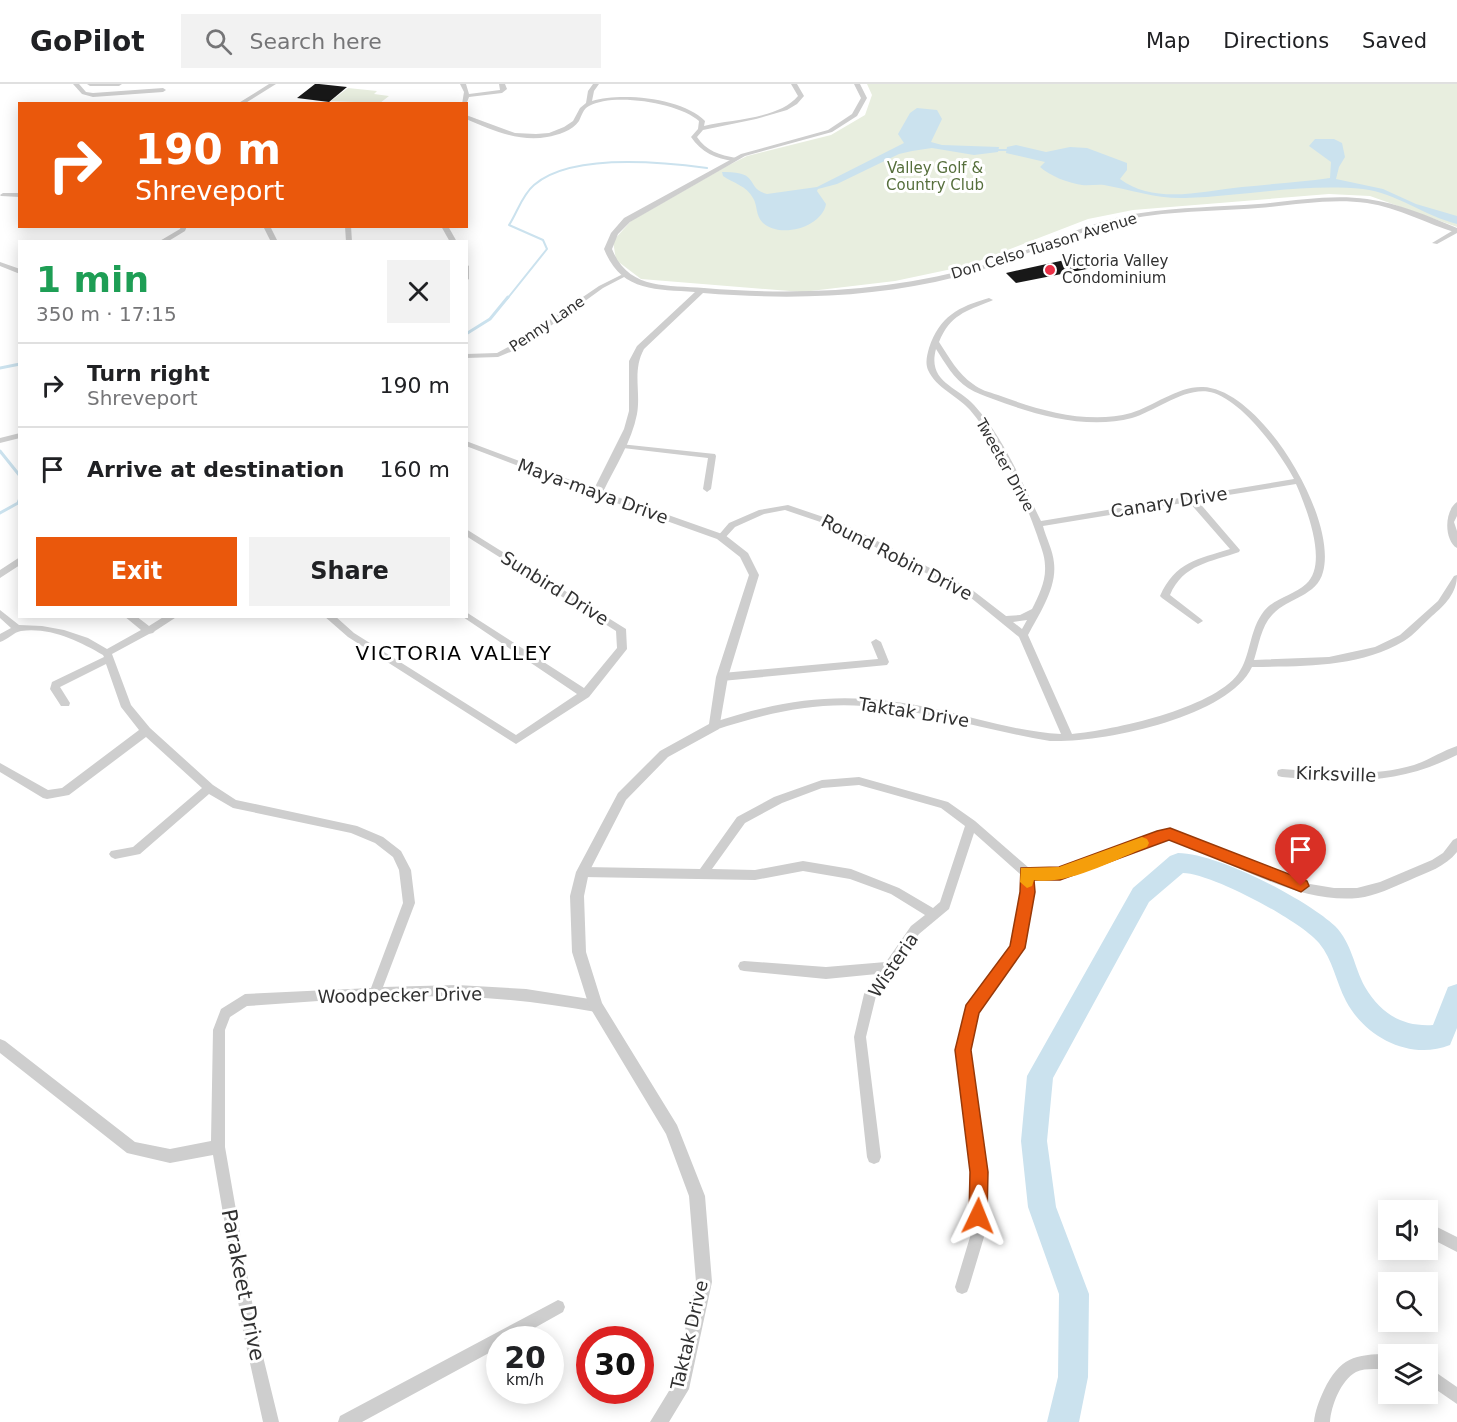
<!DOCTYPE html>
<html lang="en">
<head>
<meta charset="utf-8">
<style>
  :root { --surface:#fff; --page:#f2f2f2; --text:#202124; --muted:#757577; --line:#e0e0e0; --accent:#ea580c }
  body { margin:0; font-family:"DejaVu Sans",sans-serif; background:var(--page); color:var(--text); height:100vh; display:flex; flex-direction:column; font-size:22px; white-space:nowrap }
  * { box-sizing:border-box; margin:0 }
  p { font-size:20px; color:var(--muted) }
  .icon { flex:none; width:33px; height:33px; fill:none; stroke:currentColor; stroke-width:2; stroke-linecap:round; stroke-linejoin:round }
  .map { position:relative; flex:1; overflow:hidden }
  .details { position:absolute; left:18px; top:156px; width:450px; height:378px; display:flex; flex-direction:column; background:var(--surface); border-radius:0px; box-shadow:0 3px 15px #0003 }
  .details>* { flex:none }
  .top-card { position:absolute; left:18px; top:18px; width:450px; height:126px; border-radius:0px; box-shadow:0 3px 15px #0003; background:#ea580c; color:#fff; overflow:hidden }
  .buttons { position:absolute; left:1378px; top:1116px; display:grid; gap:12px }
  .buttons a { display:grid; place-items:center; width:60px; height:60px; border-radius:0px; background:var(--surface); box-shadow:0 3px 15px #0003; font-size:30px }
  .speed { position:absolute; left:486px; top:1242px; display:flex; gap:12px; font-size:30px; font-weight:700; text-align:center }
  .speed>* { display:grid; place-content:center; width:78px; height:78px; border-radius:50%; background:var(--surface); box-shadow:0 3px 15px #0003; line-height:1 }
  .speed small { font-size:15px; font-weight:400 }
  .speed .limit { border:9px solid #d22; background:#fff; color:#111 }
  .pin { position:absolute; display:grid; place-items:center; width:51px; height:51px; color:#fff; margin:-62px -26px; border-radius:50% 50% 50% 0; rotate:-45deg; box-shadow:0 0 6px #0007 }
  .pin .icon { rotate:45deg }
  .me { position:absolute; width:66px; margin:-33px; rotate:2deg; stroke-linejoin:round; filter:drop-shadow(0 0 4px #0008) }
  .turn { display:flex; align-items:center; gap:21px; height:126px; padding:0 18px; font-size:27px }
  .turn .icon { width:78px; height:78px; stroke-width:2.5 }
  .turn b { display:block; font-size:42px; line-height:51px }
  .round { display:grid; place-items:center; flex:none; width:63px; height:63px; border-radius:0px; background:var(--page) }
  .headline { display:flex; align-items:center; justify-content:space-between; height:102px; padding:0 18px }
  h1 { font-size:36px; font-weight:700; line-height:45px; color:#1e9e55 }
  .cta { display:flex; gap:12px; margin-top:auto; padding:12px 18px }
  .cta a { flex:1; height:69px; border-radius:0px; background:var(--accent); color:#fff; font-size:24px; font-weight:700; line-height:69px; text-align:center }
  .cta a+a { background:var(--page); color:var(--text) }
  ul { padding:0; list-style:none }
  li { display:flex; align-items:center; gap:18px; height:84px; padding:0 18px; border-top:2px solid var(--line) }
  li div { flex:1 }
  li b { display:block; font-size:22px }
  li em { font-style:normal }
  header { display:flex; align-items:center; gap:36px; box-sizing:border-box; height:84px; padding:0 30px; background:var(--surface); border-bottom:2px solid var(--line) }
  header strong { font-size:28px }
  nav { display:flex; gap:33px; margin-inline-start:auto; font-size:21px }
  .search { width:420px; height:54px; background:var(--page); display:flex; align-items:center; gap:15px; box-sizing:border-box; padding:0 21px; border-radius:0px; color:var(--muted); font-size:22px }
  .map>svg:first-child { display:block }
  .green { fill:#e8eedf }
  .water { fill:#cbe2ee }
  .lines { fill:none; stroke-linecap:round; stroke-linejoin:round }
  .stream-far1 { stroke:#cbe2ee; stroke-width:2 }
  .stream { stroke:#cbe2ee; stroke-width:3 }
  .river { fill:#cbe2ee; fill-rule:evenodd }
  .building { fill:#181818 }
  .minor { fill:#cecece; fill-rule:evenodd }
  .tertiary { fill:#cecece; fill-rule:evenodd }
  .route { fill:#ea580c; stroke:#983908; stroke-width:1.5 }
  .slow { fill:#f59e0b }
  .poi-dot { fill:#eb3047; stroke:#fff; stroke-width:2 }
  .labels { text-anchor:middle; dominant-baseline:central; stroke-width:6; stroke-linejoin:round; paint-order:stroke }
  .far-park-label { font-size:15px; fill:#566f3c; stroke:#fff }
  .far-street-label { font-size:15px; fill:#313131; stroke:#fff }
  .far-poi-label { font-size:15px; fill:#313131; stroke:#fff; text-anchor:start }
  .street-label { font-size:18px; fill:#313131; stroke:#fff }
  .neighbourhood-label { font-size:20px; letter-spacing:1.5px; fill:#000; stroke:#fff }
  .near-street-label { font-size:21px; fill:#313131; stroke:#fff }
</style>
</head>
<body>
<header>
<strong>GoPilot</strong>
<div class="search"><svg class="icon" aria-label="search" viewBox="0 0 24 24"><circle cx="10" cy="10" r="6"/><path d="M15 15l6 6"/></svg>Search here</div>
<nav><a>Map</a><a>Directions</a><a>Saved</a></nav>
</header>
<div class="map">
<svg width="1457" height="1338" viewBox="0 0 1457 1338">
  <rect width="100%" height="100%" fill="#fff"/>
  <!-- green -->
  <path class="green" d="M867,0h590v143l-87,-31 -41,-2 -196,16 -45,9 -122,47 -71,15 -93,11 -161,-13 -25,-19 -3,-19 18,-20 96,-55 20,-10 84,-21 34,-20 7,-20z
    M348,4l29,3 -3,3 15,2 -9,7 -49,-2z"/>
  <!-- water -->
  <path class="water" d="M917,24l20,2 5,9 -11,23 11,3 57,2 -1,5 -24,3 -42,-7 -20,3 -13,3 -62,30 -19,5 -1,2 9,13c-4,23 -45,35 -63,19 -8,-8 -5,-17 -10,-25 -6,-12 -20,-15 -30,-22l-1,-4c40,-1 22,16 45,22l50,-7 87,-44 -6,-9 12,-21z
    M1315,55h19l8,4 3,14 -6,10 -3,12 47,10 33,15 41,12v8c-32,-8 -61,-31 -94,-35 -59,-6 -119,7 -178,9 -28,1 -53,-8 -81,-13 -7,-1 -15,1 -22,0 -14,-2 -32,-9 -42,-18l5,-5 -39,-9 1,-6 9,-2 30,7 24,-5 17,1 40,15v7l-7,9c34,26 83,12 122,8 29,-3 59,-5 88,-9l1,-16 -22,-16z"/>
  <g class="lines">
    <!-- stream-far1 -->
    <path class="stream-far1" d="M995,66h16
      M507,215l40,-50 -4,-9 -34,-15c8,-12 13,-30 25,-40 37,-32 128,-23 173,-17"/>
    <!-- stream -->
    <path class="stream" d="M466,250l24,-15 18,-22
      M0,284l20,-4
      M0,367l20,25
      M0,429l18,-10 2,-5"/>
    <!-- river -->
    <path class="river" d="M1178,769c39,0 128,46 157,73 17,17 19,41 30,61 16,27 38,40 68,38l15,-38 9,-3v44l-7,17c-40,16 -85,-8 -104,-44 -10,-19 -13,-41 -27,-58 -18,-22 -108,-70 -136,-70l-34,29 -96,176 -6,63 9,66 33,87 -1,83 -9,45h-32l11,-45 1,-83 -31,-87 -7,-66 6,-65 106,-188 37,-32z"/>
  </g>
  <!-- building -->
  <path class="building" d="M315,0h4l28,3 -18,15 -32,-4z
    M1083,172l14,11 -81,16 -10,-10z"/>
  <g class="lines">
    <!-- minor -->
    <path class="minor" d="M73,0h6l7,8 7,1 70,-5 3,2 -3,2 -70,5 -11,-3z
      M87,0h35l-3,2h-29z
      M269,0h7l-32,20h-7z
      M460,0h6l3,10 31,-4 -1,-6h6l2,5 -5,4 -33,4 -3,8v-1h-4l2,-12z
      M593,0h6l-5,7 -2,10c30,-9 91,-3 113,20l-1,5c28,-7 75,-7 94,-30l-7,-12h6l7,12 -7,8 -10,6 -31,9 -53,11 -6,7c9,14 23,18 39,21l1,1 -3,2c-18,-2 -33,-9 -43,-24l7,-8 1,-8c-19,-18 -86,-29 -110,-15 -6,3 -7,9 -10,15 -7,10 -21,14 -32,16 -28,5 -56,-7 -81,-18v-4l49,18 21,1 13,-1 15,-6 9,-6 7,-13 6,-5 2,-12z
      M296,18l16,2h-18z
      M3,109h17v4l-19,-1 -1,-1z
      M181,142h6l-2,5 -18,11h-9l22,-13z
      M263,142h7l8,16h-7z
      M345,142h6l1,16h-6z
      M441,142h7l9,16h-7z
      M1457,144v5l-20,11 -5,-1z
      M0,178l20,7v5l-20,-8z
      M466,180l3,2v13l-3,2z
      M621,191l5,1 -23,12 -83,60 -22,9 -32,1v-4l31,-1 17,-9 85,-58z
      M989,214l4,2 -2,1c-25,10 -41,14 -52,41 10,15 19,32 34,42 7,6 16,8 25,11 40,15 90,30 133,18 23,-7 47,-27 72,-26 58,2 135,131 120,185 -6,24 -35,26 -50,42 -12,12 -14,31 -19,46l75,-3 46,-10 25,-12 38,-34 16,-25 3,-1c0,18 -12,30 -25,41 -9,8 -18,19 -28,25 -46,27 -101,25 -152,26 -24,51 -151,76 -202,74 -62,-10 -123,-31 -186,-35 -51,-4 -101,8 -149,24l-4,-1 -1,-3 1,-3c82,-27 140,-32 225,-14 41,9 83,23 125,25l-42,-97 -54,-44 -127,-65 -53,-18 -21,4 -29,13 -11,12 -3,1 -4,-3 12,-14 30,-13 29,-5 56,19 127,65 35,27 14,-1 12,-6c7,-14 14,-28 13,-43 0,-11 -5,-21 -8,-31 -13,-38 -41,-95 -67,-125 -12,-14 -34,-22 -42,-40 -3,-7 -1,-15 1,-22 11,-32 29,-41 60,-50zM936,265c9,14 18,30 32,39 8,5 17,8 25,11 42,16 94,31 139,19 24,-7 56,-34 82,-25 32,12 64,57 80,86l-253,42c-20,-40 -37,-83 -67,-116 -17,-19 -47,-23 -38,-56zM1296,400c10,23 33,80 10,100 -12,11 -31,14 -42,27 -15,19 -13,45 -26,63 -26,35 -125,56 -166,60l-44,-99c11,-21 29,-47 26,-72 -1,-13 -8,-25 -11,-37l146,-24 41,47c-32,10 -55,13 -70,47l2,2 36,26 5,-3 -2,-2 -31,-24c13,-31 41,-33 69,-43l1,-2 -43,-50zM1027,536l-5,9 -9,-7z
      M20,349v5l-20,5v-5z
      M466,357l134,50 1,2 -1,2h-6l-128,-49z
      M620,360l95,10 1,2 -5,33 -4,3 -4,-3 5,-31 -85,-10 -4,-2z
      M1457,418v14l-3,6 3,9v17c-13,-8 -13,-37 0,-46z
      M466,445l160,100 1,20 -38,48 -73,47 -168,-107 -24,-21h11l19,17 162,102 61,-41 -114,-77 3,-1v-4l118,76 33,-40 -1,-17 -150,-95z
      M20,473v8l-20,13v-8z
      M0,526l19,15 23,1 22,4 24,8 19,11 34,-19 -17,-14h12l13,10 16,-10h13l-23,15 -2,2 -4,1 -37,20 19,51 19,23 63,57 23,15 121,26 26,11 18,14 10,19 4,33 -32,84 74,-2 69,4 70,11 4,2 2,4 -2,4 -4,2c-46,-8 -91,-14 -137,-15 -71,-3 -142,5 -212,9l-17,11 -5,13v117l33,189 21,86h-16l-19,-86 -31,-181 -43,8 -43,-10 -127,-100v-14l5,2 130,101 35,7 41,-8 2,-111 8,-21 24,-15 126,-6 32,-85 -4,-33 -6,-13 -18,-14 -24,-10 -118,-25 -24,-14 -69,60 -25,5 -4,-2 -2,-3 2,-3 22,-4 69,-59 -56,-51 -77,58 -22,4 -4,-1 -43,-26v-9l48,27 14,-2 77,-58 -18,-23 -15,-43 -46,23 10,16 -1,3h-8l-11,-17 2,-7 52,-25 -1,-2c-24,-14 -53,-28 -82,-24 -7,1 -14,9 -21,11v-8l11,-6 -11,-10z
      M876,555l5,3 8,20 -2,3 -165,16 -5,-4 5,-4 156,-14 -7,-17z
      M1457,662v9c-62,31 -108,27 -175,22l-4,-1 -1,-3 1,-3 4,-1c43,3 89,9 132,-4 15,-5 28,-14 43,-19z
      M859,693l89,25 27,19 54,47 15,2 16,-1 98,-37 12,-3 26,9 92,40 22,6 24,4h23l23,-6 52,-22 11,-7 10,-13 4,-2v14c-12,15 -29,20 -47,28 -17,7 -34,16 -52,18 -65,6 -129,-39 -188,-59l-7,1 -103,39 -16,1 -12,-2 2,14 -11,56 -46,64 -8,38 17,122 -2,65 -15,50 -2,5 -5,2 -5,-2 -2,-5 15,-50 2,-65 -15,-122 10,-44 44,-60 11,-54 -2,-18 -46,-41 -25,76 -30,25 -43,62 -10,41 15,120 -2,5 -5,2 -5,-2 -2,-5 -13,-120 10,-43 13,-20 -51,5 -82,-8 -4,-1 -2,-4 2,-4 4,-1 82,6 60,-5 25,-36 14,-11 -34,-21 -41,-15 -47,-8 -48,9 -172,-3 -4,-2 -2,-3 2,-3 4,-2 117,2 37,-52 37,-20 48,-17zM859,701l82,23 24,18 -25,76 -7,6 -34,-20 -48,-19 -48,-8 -48,9 -43,-1 33,-46 37,-20 40,-15z
      M1433,1141l24,12v15l-29,-15v-10z
      M558,1216l5,2 2,5 -2,5 -50,28h-13v7l-138,75h-24l2,-6z
      M1389,1270v16c-10,-1 -24,-2 -33,2 -15,8 -25,34 -26,50h-16c1,-11 5,-21 10,-32 16,-32 30,-36 65,-36z
      M1428,1283l29,20v17l-29,-20z"/>
    <!-- tertiary -->
    <path class="tertiary" d="M854,0h6l7,14 -10,18 -25,16 -87,24 -115,66 -12,12 -6,15c16,41 55,36 92,39 96,8 190,3 283,-24 52,-16 100,-43 154,-51 39,-6 78,-6 118,-9 35,-3 72,-10 108,-5 31,4 61,17 90,29v5c-30,-9 -58,-25 -90,-30 -36,-5 -73,2 -109,5 -51,4 -103,2 -152,17 -51,15 -99,39 -150,52 -83,21 -168,23 -253,16l-59,56c-12,22 -3,42 -7,65 -5,27 -22,53 -34,78l122,43 23,18 11,22 -31,102 -9,52 -51,28 -42,43 -37,72 -5,24 2,56 16,51 75,122 28,71 7,86 -23,107 -20,33h-19l22,-36 24,-104 -7,-86 -23,-62 -77,-128 -17,-54 -2,-56 6,-24 42,-79 42,-42 49,-27 7,-47 33,-102 -9,-18 -23,-18 -123,-44 -2,-2 32,-64 5,-18v-50l8,-15 58,-54c-40,-3 -74,0 -91,-43l7,-16 13,-15 117,-64 87,-24 24,-16 9,-16z"/>
  </g>
  <!-- route -->
  <path class="route" d="M1170,744l137,53 2,5 -8,6 -132,-52 -109,40h-26l1,12 -10,56 -46,65 -8,37 17,122 -1,44 -3,6 -6,3 -6,-3 -3,-6 1,-44 -15,-122 11,-45 44,-59 10,-54 1,-24 38,-1 98,-36z"/>
  <!-- slow -->
  <path class="slow" d="M1142,753l5,2 2,4 -2,4c-31,12 -80,39 -113,33l-2,6 -5,2 -7,-6 1,-14 38,-1z"/>
  <!-- markers -->
  <circle class="poi-dot" cx="1050" cy="186" r="6"/>
  <g class="labels">
    <!-- far-park labels -->
    <g class="far-park-label">
      <text x="935" y="84">Valley Golf &amp;<tspan x="935" dy="17">Country Club</tspan></text>
    </g>
    <!-- far-street labels -->
    <g class="far-street-label">
      <text transform="translate(1044 162) rotate(-17)">Don Celso Tuason Avenue</text>
      <text transform="translate(547 240) rotate(-34)">Penny Lane</text>
      <text transform="translate(1005 381) rotate(61)">Tweeter Drive</text>
    </g>
    <!-- far-poi labels -->
    <g class="far-poi-label">
      <text x="1062" y="177">Victoria Valley<tspan x="1062" dy="17">Condominium</tspan></text>
    </g>
    <!-- street labels -->
    <g class="street-label">
      <text transform="translate(593 407) rotate(20)">Maya-maya Drive</text>
      <text transform="translate(1169 418) rotate(-9)">Canary Drive</text>
      <text transform="translate(897 473) rotate(27)">Round Robin Drive</text>
      <text transform="translate(555 504) rotate(32)">Sunbird Drive</text>
      <text transform="translate(914 628) rotate(9)">Taktak Drive</text>
      <text transform="translate(1336 690) rotate(2)">Kirksville</text>
      <text transform="translate(893 881) rotate(-56)">Wisteria</text>
      <text transform="translate(400 911) rotate(-1)">Woodpecker Drive</text>
      <text transform="translate(689 1251) rotate(-77)">Taktak Drive</text>
    </g>
    <!-- neighbourhood labels -->
    <g class="neighbourhood-label">
      <text x="454" y="569">VICTORIA VALLEY</text>
    </g>
    <!-- near-street labels -->
    <g class="near-street-label">
      <text transform="translate(243 1201) rotate(79)">Parakeet Drive</text>
    </g>
  </g>
</svg>
<div class="buttons">
<a><svg class="icon" aria-label="sound" viewBox="0 0 24 24"><path d="M4 9h4l5-4v14l-5-4H4zM17 9q2 3 0 6"/></svg></a>
<a><svg class="icon" aria-label="search" viewBox="0 0 24 24"><circle cx="10" cy="10" r="6"/><path d="M15 15l6 6"/></svg></a>
<a><svg class="icon" aria-label="layers" viewBox="0 0 24 24"><path d="M12 4l9 5-9 5-9-5zM3 14l9 5 9-5"/></svg></a>
</div>
<div class="speed"><div>20<small>km/h</small></div><div class="limit">30</div></div>
<div class="pin" style="left:1301px;top:802px;background:#d93025"><svg class="icon" aria-label="arrive" viewBox="0 0 24 24"><path d="M6 21V4h12l-3 4 3 4H6"/></svg></div>
<svg class="me" style="left:978px;top:1132px" viewBox="-20 -20 40 40"><path d="M0-17L14 15 0 8-14 15z" fill="#ea580c" stroke="#fff" stroke-width="4"/></svg>
<div class="top-card">
<div class="turn"><svg class="icon" aria-label="right" viewBox="0 0 24 24"><path d="M7 20v-9h11M14 6l5 5-5 5"/></svg><div><b>190 m</b>Shreveport</div></div>
</div>
<section class="details">
<div class="headline"><div><h1>1 min</h1><p>350 m · 17:15</p></div><a class="round"><svg class="icon" aria-label="close" viewBox="0 0 24 24"><path d="M6 6l12 12M18 6L6 18"/></svg></a></div>
<ul>
<li><svg class="icon" aria-label="right" viewBox="0 0 24 24"><path d="M7 20v-9h11M14 6l5 5-5 5"/></svg><div><b>Turn right</b><p>Shreveport</p></div><em>190 m</em></li>
<li><svg class="icon" aria-label="arrive" viewBox="0 0 24 24"><path d="M6 21V4h12l-3 4 3 4H6"/></svg><div><b>Arrive at destination</b></div><em>160 m</em></li>
</ul>
<div class="cta"><a>Exit</a><a>Share</a></div>
</section>
</div>
</body>
</html>
